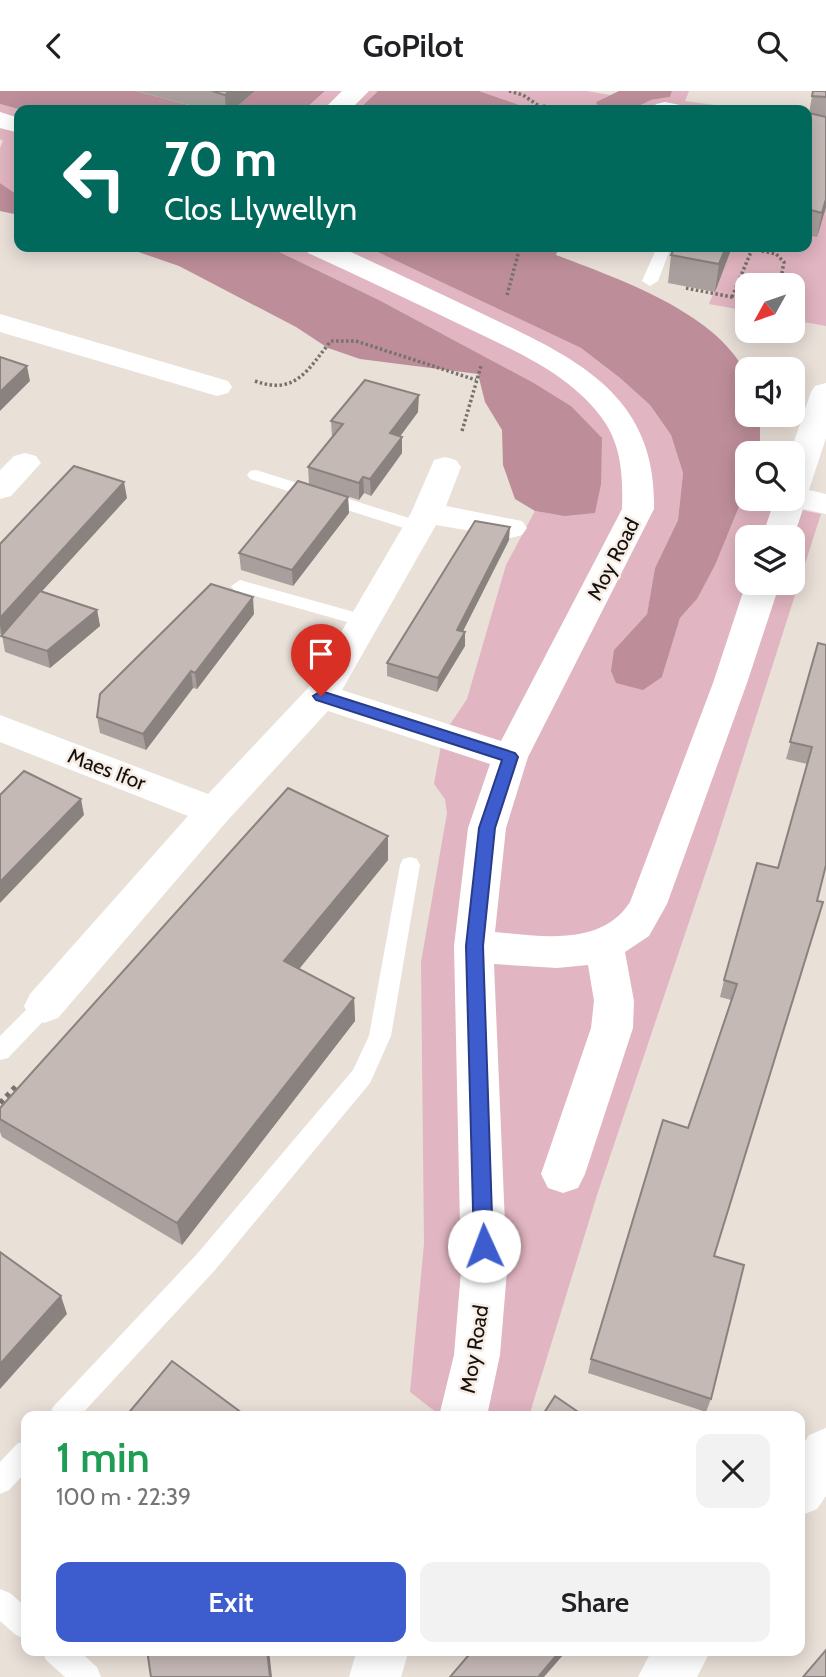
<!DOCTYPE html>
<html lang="en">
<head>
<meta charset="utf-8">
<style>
  :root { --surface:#fff; --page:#f2f2f2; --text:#202124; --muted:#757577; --accent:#3d5dcf }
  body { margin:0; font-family:Cabin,sans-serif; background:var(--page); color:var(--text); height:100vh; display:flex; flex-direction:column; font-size:26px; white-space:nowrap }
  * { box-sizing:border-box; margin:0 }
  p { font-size:23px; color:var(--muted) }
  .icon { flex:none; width:38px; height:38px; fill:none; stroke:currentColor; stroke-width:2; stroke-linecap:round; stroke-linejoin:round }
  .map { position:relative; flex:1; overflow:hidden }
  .details { position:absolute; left:21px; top:1320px; width:784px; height:245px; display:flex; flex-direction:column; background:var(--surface); border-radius:14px; box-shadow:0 4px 18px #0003 }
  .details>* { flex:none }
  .guide { position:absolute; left:14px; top:14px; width:798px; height:147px; border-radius:14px; box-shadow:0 4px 18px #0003; background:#00695c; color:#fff; overflow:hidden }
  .needle { width:46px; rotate:230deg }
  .tools { position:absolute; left:735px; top:182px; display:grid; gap:14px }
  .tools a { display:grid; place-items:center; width:70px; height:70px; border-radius:14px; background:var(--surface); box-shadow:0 4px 18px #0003; font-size:35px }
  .pin { position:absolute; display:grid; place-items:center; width:60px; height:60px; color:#fff; margin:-72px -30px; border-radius:50% 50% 50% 0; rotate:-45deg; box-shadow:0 0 7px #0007 }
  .pin .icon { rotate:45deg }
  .me { position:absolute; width:77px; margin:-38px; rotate:358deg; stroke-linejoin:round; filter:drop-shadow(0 0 5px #0008) }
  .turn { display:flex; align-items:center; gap:24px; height:147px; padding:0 35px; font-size:32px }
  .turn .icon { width:91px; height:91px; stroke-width:2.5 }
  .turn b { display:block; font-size:49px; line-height:60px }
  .round { display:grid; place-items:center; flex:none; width:74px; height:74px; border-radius:14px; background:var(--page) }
  .head { display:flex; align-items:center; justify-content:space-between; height:119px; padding:0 35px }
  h1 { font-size:42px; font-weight:600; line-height:52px; color:#1e9e55 }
  .button { display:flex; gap:14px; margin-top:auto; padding:14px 35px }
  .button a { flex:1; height:80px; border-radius:14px; background:var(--accent); color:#fff; font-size:28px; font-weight:600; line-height:80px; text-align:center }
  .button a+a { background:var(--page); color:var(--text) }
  header { display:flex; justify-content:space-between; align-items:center; height:91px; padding:0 35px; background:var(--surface); font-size:32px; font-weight:600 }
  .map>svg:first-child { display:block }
  .green { fill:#e1b5c1; fill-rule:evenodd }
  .forest { fill:#bd8e9a }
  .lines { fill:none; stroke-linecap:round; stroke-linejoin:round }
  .path-far1 { stroke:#76716c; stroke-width:3.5; stroke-dasharray:2.5 2.5; stroke-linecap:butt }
  .path { stroke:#76716c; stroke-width:5; stroke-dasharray:4.5 4.5; stroke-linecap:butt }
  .service { fill:#fff; fill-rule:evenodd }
  .minor { fill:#fff; fill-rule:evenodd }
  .primary { fill:#fff; fill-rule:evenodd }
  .wall { fill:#a99f9d }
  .shaded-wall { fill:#8a827f }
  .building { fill:#c5b9b6; stroke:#8a827f; stroke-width:2 }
  .route { fill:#3d5dcf; stroke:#283c87; stroke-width:2 }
  .labels { text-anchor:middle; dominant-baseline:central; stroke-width:5; stroke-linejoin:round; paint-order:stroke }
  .street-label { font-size:21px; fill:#13100e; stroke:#f7ede5 }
</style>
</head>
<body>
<header><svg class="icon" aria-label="back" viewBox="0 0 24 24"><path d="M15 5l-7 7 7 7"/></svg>GoPilot<svg class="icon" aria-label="search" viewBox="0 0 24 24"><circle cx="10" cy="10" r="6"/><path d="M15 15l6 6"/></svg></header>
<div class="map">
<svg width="826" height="1586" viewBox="0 0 826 1586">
  <rect width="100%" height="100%" fill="#e9e0d8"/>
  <!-- green -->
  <path class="green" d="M325,0h53l-20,19h-54z
    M479,0h108l23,4 -13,7 2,7 3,1h-68z
    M672,0h17l-4,10 67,9h-121l20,-10 19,-3z
    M0,13l22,6h-3v86l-19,-13v-35l3,-7 -3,-2z
    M807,79l19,3v153l-33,-6v-35h-46v26l-38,-7 23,-57h75z
    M269,156h98l214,101 39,30 30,27 21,30 12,38 -5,47 -23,48 -8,46 -33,36 48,27 18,-59 17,-19 45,-101 79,16 -105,328 -119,353 -68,221h-88l-31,-24 14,-148 -3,-282 26,-149 -2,-14 -11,-15 9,-49 24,-36 39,-134 29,-54 29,5 7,-110 -37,-23 -155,-83zM747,446h46v46h-46z"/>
  <!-- forest -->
  <path class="forest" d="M0,0h136l72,19h-186l-22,-6z
    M255,0h70l-21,19h-71z
    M378,0h101l55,19h-176z
    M619,0h53l-2,6 -19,3 -20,10 -32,-1 -3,-7z
    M0,92l19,13v19l-19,-4z
    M124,156h145l110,53 155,83 37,23 31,32 -1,46 -6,29 -31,3 -29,-5 -20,-12 -12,-34 -1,-35 -17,-28 -7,-28 -118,-15 -32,-11 -32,-21 -117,-61z
    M367,156h192l-3,8c58,22 160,57 189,117 6,11 2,30 2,43h13v38h-13v34l-32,78 -18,34 -17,19 -18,59 -19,13 -27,-7 -5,-12 3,-21 33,-36 8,-46 23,-48 5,-47 -12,-38 -21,-30 -30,-27 -39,-30z"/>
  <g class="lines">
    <!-- path-far1 -->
    <path class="path-far1" d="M509,0l14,4 22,15
      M543,15l24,4
      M752,158l24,5 8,8 -2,10 5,9 11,3
      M686,197l61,12
      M507,204l13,-48
      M732,206l21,-50
      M255,290c41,15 53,-12 76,-40h25l120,39
      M462,340l19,-65"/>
    <!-- path -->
    <path class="path" d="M0,1012l16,-17"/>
    <!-- service -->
    <path class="service" d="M657,156h14l-13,34 -8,5 -8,-5z
      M256,379l169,53 3,4 -9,6 -6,-2 -163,-52 -3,-4 3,-4z
      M240,489l132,37 2,4 -2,4 -7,2 -131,-37 -3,-4z
      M410,766l7,2 3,6 -29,171 -21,47 -155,187 -135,146h-31l4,-9 144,-153 156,-184 16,-34 31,-171 3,-6z
      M44,906l8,3 3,6 -3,6 -44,46 -8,2v-24l36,-36z
      M26,1349v32l-17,18 -9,4v-32l17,-18z
      M0,1498l10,4 16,14v32l-10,-4 -16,-14z
      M42,1559h36l19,17 4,10h-36l-19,-17z"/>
    <!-- minor -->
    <path class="minor" d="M342,0h27l-19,19h-27z
      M665,11l15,3 3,5 -30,-1 3,-5z
      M0,21l19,6v15l-19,-5z
      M305,156h35c48,22 97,45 145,68 90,43 172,79 169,194l-126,248 -22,71 -11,104c46,4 106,15 135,-30l83,-219 33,-100h34l-33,100 -80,221 -18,32 -24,16 9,49 -1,27 -48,146 -7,14 -15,5 -15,-5 -7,-14 50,-146 3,-27 -6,-36 -31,3 -63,-4 13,307 -7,84 -13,61h-48l15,-61 7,-84 -7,-325 14,-118 22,-64 -162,-53 -101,110 -169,197 -14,5 -14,-5 -6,-12 6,-12 158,-178 -188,-74v-27l208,79 101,-107 102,-174 23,-53 11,-3 11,3 5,7 -15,39 76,15 5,7 -5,7 -11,3 -75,-13 -94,165 159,51 121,-232c1,-30 0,-62 -18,-88 -34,-49 -94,-72 -145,-97 -50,-24 -100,-48 -151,-71z
      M0,223l228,67 4,6 -4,6 -11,3 -217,-64z
      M826,292v55l-17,52 17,4v20l-23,-5 -10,30 -31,-2 13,-38h18v-46h-3l21,-61 4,-6z
      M25,362l11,3 5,7 -30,33 -11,3v-29l14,-14z
      M357,1559h52l-8,27h-52z"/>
    <!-- primary -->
    <path class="primary" d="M826,1337v68l-9,13 -17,7v-67l9,-14z
      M652,1559h59l-14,27h-59z"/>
  </g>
  <!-- wall -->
  <path class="wall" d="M136,0h119l-22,19h-25z
    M813,0h13v116l-9,30 -10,-2v-111z
    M675,156h57l-17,45 -47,-9 3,-28z
    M418,321l-18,24 2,17 -31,43 -7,-3 -5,7 -50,-16 -1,-17 24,-30 -1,-16z
    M348,406l1,16 -56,73 -52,-16 -2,-17z
    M127,407l-85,93 55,19 3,16 -50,42 -45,-16 -3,-17 -2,-1v-90z
    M509,449l-46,91 2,15 -28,46 -50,-16v-13z
    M254,523l-57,75 -4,-1 -47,62 -46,-17 -3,-16z
    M818,552l8,222 -112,391 -3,143 -5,13 -118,-39 3,-14 97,-231 43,-128 -11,-3 4,-17 54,-112 29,-104 -21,-5z
    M388,745v24l-89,109 55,29 1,23 -173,224 -180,-108 -2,-5v-24z"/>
  <!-- shaded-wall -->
  <path class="shaded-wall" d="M229,0h26l-22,19h-7l-1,-15z
    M826,108v8l-9,30 5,-24z
    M726,156h6l-17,45 4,-28z
    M27,275l3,15 -30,30v-19z
    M419,304l-1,17 -28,38v-17z
    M402,346v16l-31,43 -1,-17z
    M363,386l1,16 -5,7v-17z
    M124,391l3,16 -125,137 -2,-10v-7z
    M348,406l1,16 -56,73 -1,-16z
    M510,436l-1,13 -52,103v-13z
    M253,506l1,17 -57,75 -2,-16z
    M97,519l3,16 -50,42 -3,-17z
    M465,541v14l-28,46 1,-14z
    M191,580l2,17 -47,62 -3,-16z
    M81,708l3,16 -84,88v-21z
    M388,745v24l-102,125 -2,-24z
    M354,907l1,23 -173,224 -5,-22z
    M61,1205l6,18 -67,75v-25z
    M267,1559h2l3,27h-2z
    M561,1559h4l-1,4 -20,23h-5z"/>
  <!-- building -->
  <path class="building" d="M212,0h17l-4,4z
    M813,0h13v6l-14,-1z
    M809,22l17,4v82l-4,14 -15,-4v-85z
    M675,156h51l-7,17 -48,-9z
    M0,266l27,9 -27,26z
    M365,289l54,15 -29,38 12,4 -32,42 -7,-2 -4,6 -51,-16 35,-43 -12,-3z
    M74,375l50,16 -124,136v-74z
    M298,390l50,16 -56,73 -53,-17z
    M475,430l35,6 -53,103 8,2 -27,46 -51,-15z
    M211,493l42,13 -58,76 -4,-2 -48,63 -46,-17 3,-23z
    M40,500l57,19 -50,41 -46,-15z
    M818,552l8,2v220l-9,36 6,1 -109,354 30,9 -33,134 -120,-40 72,-239 25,8 26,-76 23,-68 -13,-4 33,-117 21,5 34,-121 -22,-5z
    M24,680l57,28 -81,83v-87z
    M288,697l100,48 -104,125 70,37 -177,225 -177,-104v-11z
    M0,1161l61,44 -61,68z
    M172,1270l74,55h-120z
    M555,1305l29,20h-42z
    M147,1559h120l3,27h-119z
    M473,1559h88l-22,26 1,1h-90z
    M826,1559v27h-23z"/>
  <!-- route -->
  <path class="route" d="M321,600l194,62 3,4 -23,71 -12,118 10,300 -3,6 -6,3 -7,-3 -3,-6 -8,-300 13,-118 23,-68 -186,-60 -3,-4z"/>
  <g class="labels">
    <!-- street labels -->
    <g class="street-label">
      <text transform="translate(613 468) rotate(-63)">Moy Road</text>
      <text transform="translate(107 678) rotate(21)">Maes Ifor</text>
      <text transform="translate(474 1258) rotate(-81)">Moy Road</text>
    </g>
  </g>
</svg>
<div class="tools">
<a><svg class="needle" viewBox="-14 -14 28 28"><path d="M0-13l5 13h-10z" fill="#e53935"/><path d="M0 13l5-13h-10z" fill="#757577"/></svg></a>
<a><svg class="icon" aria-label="sound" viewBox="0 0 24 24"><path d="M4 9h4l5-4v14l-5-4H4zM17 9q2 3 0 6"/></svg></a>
<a><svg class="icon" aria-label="search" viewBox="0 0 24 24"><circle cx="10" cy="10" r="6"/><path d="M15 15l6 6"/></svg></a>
<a><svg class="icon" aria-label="layers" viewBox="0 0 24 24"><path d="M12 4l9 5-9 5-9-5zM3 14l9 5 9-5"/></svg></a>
</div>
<div class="pin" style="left:321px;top:605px;background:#d93025"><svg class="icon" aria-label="arrive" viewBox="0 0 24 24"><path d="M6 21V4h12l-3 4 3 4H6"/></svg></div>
<svg class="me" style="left:484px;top:1155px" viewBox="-20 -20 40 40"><circle r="19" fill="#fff"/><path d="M0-13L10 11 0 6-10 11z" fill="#3d5dcf"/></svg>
<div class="guide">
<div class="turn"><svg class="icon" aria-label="left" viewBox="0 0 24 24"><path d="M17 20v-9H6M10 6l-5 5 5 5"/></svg><div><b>70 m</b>Clos Llywellyn</div></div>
</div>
<section class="details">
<div class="head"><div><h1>1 min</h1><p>100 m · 22:39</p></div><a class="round"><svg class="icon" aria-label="close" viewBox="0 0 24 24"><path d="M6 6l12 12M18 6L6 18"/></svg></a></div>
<div class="button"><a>Exit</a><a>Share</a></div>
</section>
</div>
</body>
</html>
